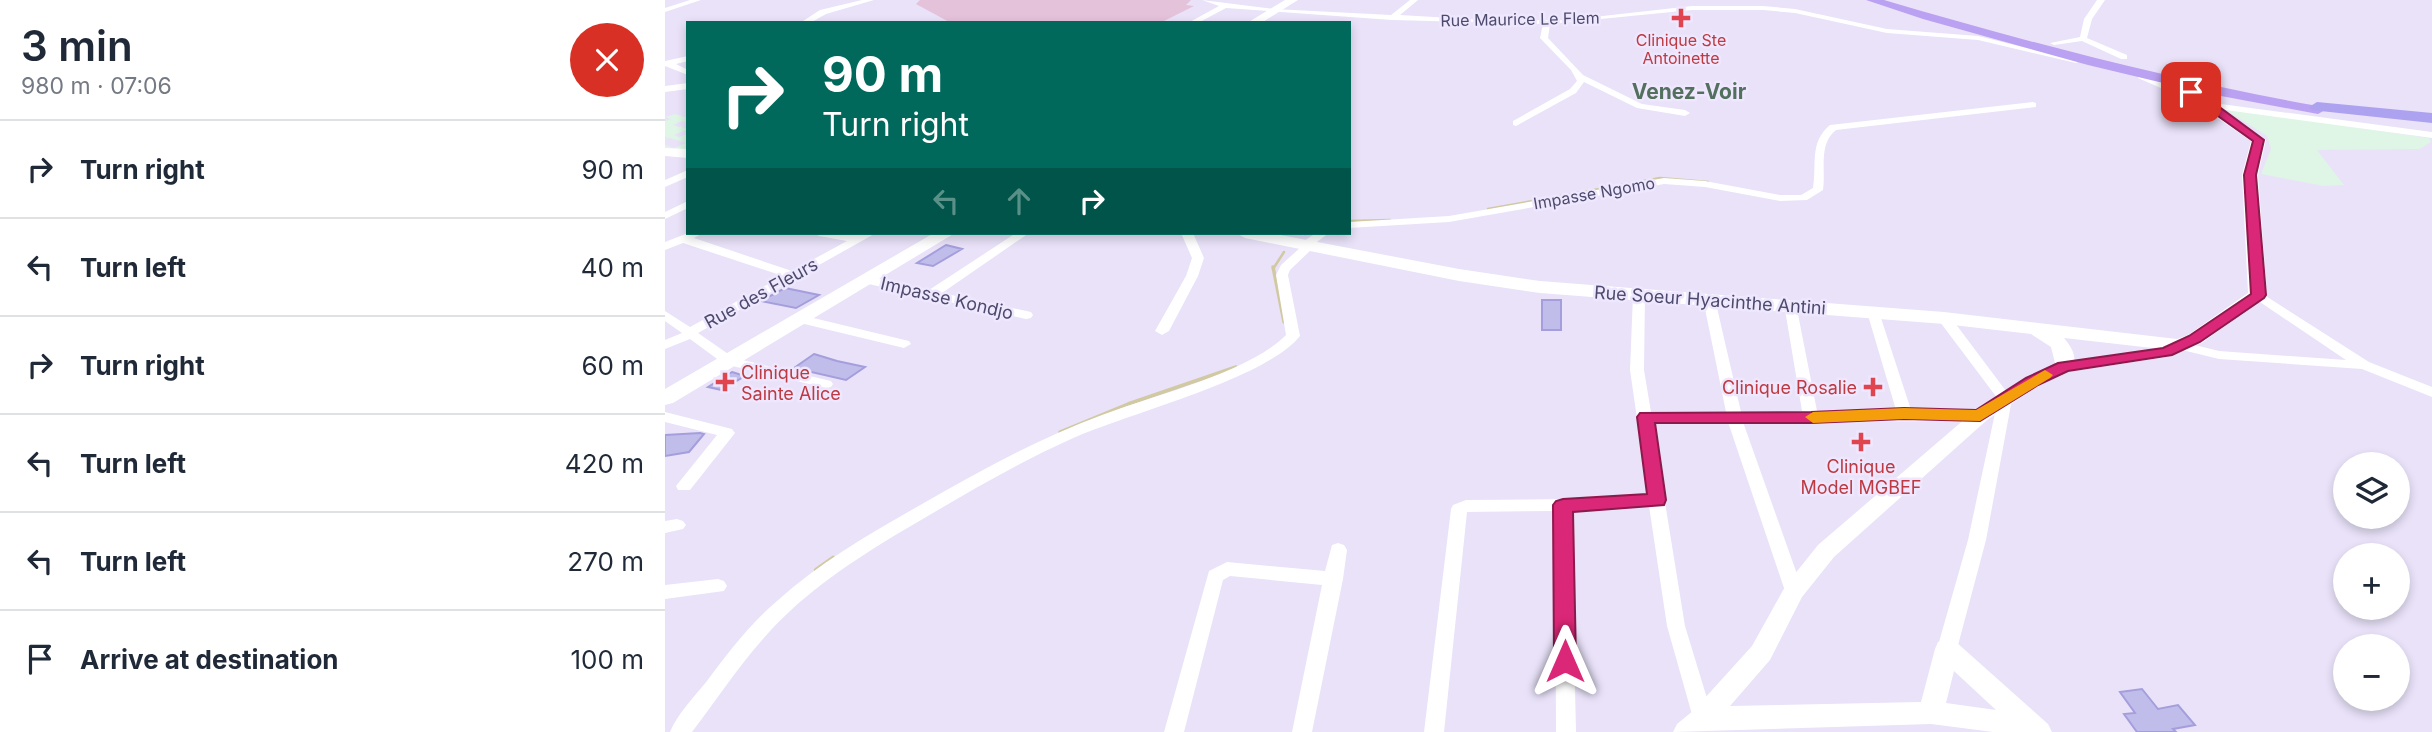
<!DOCTYPE html>
<html lang="en">
<head>
<meta charset="utf-8">
<style>
  :root { --surface:#fff; --page:#f2f2f3; --text:#1f2937; --muted:#747a83; --line:#e0e1e3 }
  body { margin:0; font-family:Inter,sans-serif; background:var(--page); color:var(--text); height:100vh; display:flex; flex-direction:column; font-size:26px; white-space:nowrap }
  * { box-sizing:border-box; margin:0 }
  p { font-size:23px; color:var(--muted) }
  .icon { flex:none; width:38px; height:38px; fill:none; stroke:currentColor; stroke-width:2; stroke-linecap:round; stroke-linejoin:round }
  .map { position:relative; flex:1; overflow:hidden }
  .sheet { display:flex; flex-direction:column; background:var(--surface); width:665px }
  .sheet>* { flex:none }
  .top-card { position:absolute; left:21px; top:21px; width:665px; height:214px; border-radius:0px; box-shadow:0 4px 10px #0003; background:#00695c; color:#fff; overflow:hidden }
  .controls { position:absolute; left:1668px; top:452px; display:grid; gap:14px }
  .controls a { display:grid; place-items:center; width:77px; height:77px; border-radius:50%; background:var(--surface); box-shadow:0 4px 10px #0003; font-size:35px }
  .pin { position:absolute; display:grid; place-items:center; width:60px; height:60px; color:#fff; margin:-30px; border-radius:14px; box-shadow:0 4px 10px #0006 }
  .me { position:absolute; width:77px; margin:-38px; rotate:0deg; stroke-linejoin:round; filter:drop-shadow(0 0 5px #0008) }
  .turn { display:flex; align-items:center; gap:24px; height:147px; padding:0 21px; font-size:32px }
  .turn .icon { width:91px; height:91px; stroke-width:2.5 }
  .turn b { display:block; font-size:49px; line-height:60px }
  .lanes { display:flex; align-items:center; height:66px; padding:0 21px; background:#0003; justify-content:center; gap:35px; direction:ltr }
  .lanes .off { opacity:.35 }
  .round { display:grid; place-items:center; flex:none; width:74px; height:74px; border-radius:37px; background:var(--page) }
  .summary { display:flex; align-items:center; justify-content:space-between; height:119px; padding:0 21px }
  h1 { font-size:42px; font-weight:600; line-height:52px }
  ul { padding:0; list-style:none }
  li { display:flex; align-items:center; gap:21px; height:98px; padding:0 21px; border-top:2px solid var(--line) }
  li div { flex:1 }
  li b { display:block; font-size:26px }
  li em { font-style:normal }
  main { display:flex; flex:1; min-height:0 }
  .map>svg:first-child { display:block }
  .education { fill:#dff5e6 }
  .green { fill:#e4c2da }
  .lines { fill:none; stroke-linecap:round; stroke-linejoin:round }
  .stream-far2 { stroke:#d0c9a1; stroke-width:2.5 }
  .stream-far1 { stroke:#d0c9a1; stroke-width:3.5 }
  .stream { stroke:#d0c9a1; stroke-width:4.5 }
  .building { fill:#c1bdeb; stroke:#a49fdc; stroke-width:2 }
  .minor { fill:#fff; fill-rule:evenodd }
  .tertiary { fill:#fff; fill-rule:evenodd }
  .secondary { fill:#fff; fill-rule:evenodd }
  .primary { fill:#bba1f1; fill-rule:evenodd }
  .trunk { fill:#ada2ef; fill-rule:evenodd }
  .route { fill:#db2777; stroke:#8e194d; stroke-width:2 }
  .slow { fill:#f59e0b }
  .health-dot { fill:#e0444e; stroke:#eee7fd; stroke-width:2.5 }
  .labels { text-anchor:middle; dominant-baseline:central; stroke-width:5; stroke-linejoin:round; paint-order:stroke }
  .far-street-label { font-size:16px; fill:#4d4b6d; stroke:#eee7fd }
  .far-health-label { font-size:16px; fill:#be3a42; stroke:#eee7fd }
  .street-label { font-size:18px; fill:#4d4b6d; stroke:#eee7fd }
  .health-label { font-size:18px; fill:#be3a42; stroke:#eee7fd; text-anchor:start }
  .far-district-label { font-size:21px; font-weight:bold; fill:#52705d; stroke:#eee7fd }
</style>
</head>
<body>
<main>
<section class="sheet">
<div class="summary"><div><h1>3 min</h1><p>980 m · 07:06</p></div><a class="round" style="background:#d93025;color:#fff"><svg class="icon" aria-label="close" viewBox="0 0 24 24"><path d="M6 6l12 12M18 6L6 18"/></svg></a></div>
<ul>
<li><svg class="icon" aria-label="right" viewBox="0 0 24 24"><path d="M7 20v-9h11M14 6l5 5-5 5"/></svg><div><b>Turn right</b></div><em>90 m</em></li>
<li><svg class="icon" aria-label="left" viewBox="0 0 24 24"><path d="M17 20v-9H6M10 6l-5 5 5 5"/></svg><div><b>Turn left</b></div><em>40 m</em></li>
<li><svg class="icon" aria-label="right" viewBox="0 0 24 24"><path d="M7 20v-9h11M14 6l5 5-5 5"/></svg><div><b>Turn right</b></div><em>60 m</em></li>
<li><svg class="icon" aria-label="left" viewBox="0 0 24 24"><path d="M17 20v-9H6M10 6l-5 5 5 5"/></svg><div><b>Turn left</b></div><em>420 m</em></li>
<li><svg class="icon" aria-label="left" viewBox="0 0 24 24"><path d="M17 20v-9H6M10 6l-5 5 5 5"/></svg><div><b>Turn left</b></div><em>270 m</em></li>
<li><svg class="icon" aria-label="arrive" viewBox="0 0 24 24"><path d="M6 21V4h12l-3 4 3 4H6"/></svg><div><b>Arrive at destination</b></div><em>100 m</em></li>
</ul>
</section>
<div class="map">
<svg width="1767" height="732" viewBox="0 0 1767 732">
  <rect width="100%" height="100%" fill="#e9e2f9"/>
  <!-- education -->
  <path class="education" d="M1558,108l206,30 2,4 -11,7 -103,1 27,35 -21,1 -62,-12 10,-25 -4,-13z
    M10,114l13,4 -3,2 3,3 -6,-2 -9,4 6,2 9,-3 -7,3 7,2 -14,6 5,2 9,-3v16l-23,-2v-3l9,3 12,-5 -16,-5 -5,2 3,-2 -3,-1v-16l6,-2 -6,-2z"/>
  <!-- green -->
  <path class="green" d="M255,0h271l-5,5 8,1 -34,17h-209l-35,-19z"/>
  <g class="lines">
    <!-- stream-far2 -->
    <path class="stream-far2" d="M823,209l172,-31 48,4
      M684,221l41,-1
      M640,234l3,-1
      M608,269l11,-17"/>
    <!-- stream-far1 -->
    <path class="stream-far1" d="M608,267l11,55
      M395,432l68,-28 108,-37"/>
    <!-- stream -->
    <path class="stream" d="M151,570l17,-12"/>
  </g>
  <!-- building -->
  <path class="building" d="M281,245l16,4 -29,17 -16,-3z
    M120,288l34,7 -23,13 -35,-7z
    M877,300h19v30h-19z
    M149,354l23,7 28,6 -19,13 -52,-12z
    M67,372l13,4 -24,14 -13,-3z
    M35,433l4,1 -15,18 -24,4v-21z
    M1477,689l16,20 20,-4 17,20 -22,4 3,3h-39l-13,-18 11,-1 -15,-21z"/>
  <g class="lines">
    <!-- minor -->
    <path class="minor" d="M25,0h11l-36,12v-4z
      M197,0h12l-48,14 -16,9h-10l20,-13z
      M537,0l72,9 117,6 19,-15h8l-18,15 85,5h82l125,-14h71l32,3 92,20 91,7 102,25 -4,2 -98,-23 -91,-7 -92,-20 -32,-3h-71l-142,14 -2,14 35,37 59,29 43,6 5,3 -5,3 -48,-8 -53,-26 -8,11 -60,33 -3,-1v-4l57,-32 7,-8 -6,-11 -31,-32 3,-14 -151,-4 -166,-12 -28,15h-10l31,-17z
      M1432,0h8l-13,19 -5,19 40,17v4h-6l-39,-18 -28,4 -4,-2 30,-6 4,-18z
      M23,56v5l-12,3 12,6v5l-23,-9v-5z
      M23,83v6l-23,3v-6z
      M1368,102l3,1v4l-200,23c-18,14 -10,40 -13,60l-16,10 -27,1 -75,-14 -41,-3 -215,38 -100,6v-6l100,-6 215,-38 41,3 75,14h21l12,-7c4,-23 -4,-46 17,-63z
      M1541,102l226,30v6l-229,-31v-4z
      M23,170v7l-23,10v-7z
      M23,201v7l-23,11v-7z
      M23,233h15l-9,5 98,33 55,-30 -28,-5 -6,-3 44,2 5,-2h14l-178,100 36,25 97,23 2,3 -2,3 -5,1 -102,-24 -34,-25 -25,10v-9l17,-7 -17,-12v-10l25,16 93,-51 -100,-33 -18,7v-8z
      M351,233h13l-87,60 89,19 2,3 -2,3 -5,1 -162,-36 -2,-3 6,-4 61,14z
      M516,233h12l11,25 -6,18 -29,55 -7,4 -7,-4 31,-55 6,-18z
      M651,233h13l-15,11 -1,4 -23,22 -2,5 12,61c-35,44 -175,78 -231,104 -47,21 -92,47 -136,73 -50,29 -101,59 -144,99 -38,35 -66,79 -97,120h-22c8,-19 24,-35 37,-51 21,-28 43,-57 70,-80 43,-39 94,-68 145,-97 58,-33 117,-66 180,-89 52,-20 146,-42 184,-80l-10,-60 5,-10 20,-18v-4z
      M974,291l6,4 -1,75 7,42h75l-23,-113 6,-4 6,4 26,113 61,-1 -18,-107 6,-4 6,4 21,107 79,-1 -29,-98 6,-4 6,4 32,98 69,1 7,5 -7,5 -237,1 60,169 -3,5 -6,2 -6,-2 -3,-5 -57,-169h-76l33,204 28,92 -3,7 -7,2 -7,-2 -3,-7 -26,-92 -18,-120 -78,5 5,221h-20l-1,-221 -88,1 -23,220h-20l27,-223 2,-4 13,-5 97,-1 85,-4 -18,-125 3,-75z
      M1593,291l111,71 63,25v10l-70,-28 -143,-10 -45,-11 -2,-3 7,-4 40,10 127,9 -92,-62 -2,-3z
      M1279,314l5,1 63,84 -26,141 -29,109 -3,6 -7,2 -7,-2 -3,-6 31,-109 30,-141 -61,-81z
      M136,315l108,26 2,3 -7,4 -108,-26 -2,-3z
      M0,412l67,17 3,4 -45,57h-12l-2,-4 41,-51 -52,-13z
      M12,519l6,2 3,4 -3,4 -18,4v-12z
      M673,543l6,2 3,5 -4,29 -31,153h-20l30,-147 -92,-9 -7,4 -39,152h-20l45,-161 18,-9 98,9 7,-26z
      M53,579l6,2 3,5 -3,5 -59,8v-14z"/>
    <!-- tertiary -->
    <path class="tertiary" d="M1514,340l8,5 -21,12 -98,15 -30,14 -51,34 -153,137 -32,40 -32,63 -40,46 191,-4 14,-53 3,-7 9,-3 9,3 92,82 4,8h-59l-62,-8 -258,8 4,-8 17,-14 58,-64 34,-61 32,-40 155,-133 53,-34 32,-15 104,-15zM1289,671l42,39 -50,-7z"/>
    <!-- secondary -->
    <path class="secondary" d="M620,0h13l-37,23h-14z
      M1520,69l6,4 6,17 69,50 -8,35 9,120 -65,48 -23,8 -115,-13c8,9 15,22 7,33h-14l-6,-24 -20,-13 -87,-10 -404,-31 -81,-12 -214,-43 -9,-5h34l189,36 81,12 404,31 233,27 11,-4 60,-42 -6,-118 9,-34 -54,-37 -59,-26 1,-3h10l35,14 -5,-16z
      M0,148l23,1v9l-23,-2z
      M269,233h21l-282,170 -8,2v-16z"/>
    <!-- primary -->
    <path class="primary" d="M1201,0h18c143,42 287,80 434,106l7,4 -7,4 -113,-21 -117,-28 -165,-46z"/>
    <!-- trunk -->
    <path class="trunk" d="M1652,102l115,11v10l-121,-13 -2,-3z"/>
  </g>
  <!-- route -->
  <path class="route" d="M1522,89h8l69,51 -8,35 10,120 -2,3 -64,44 -28,13 -104,16 -30,14 -58,36 -76,-2 -93,4h-156l11,77 -2,5 -91,7 3,149 -3,7 -8,3 -8,-3 -3,-7 -1,-156 3,-4 7,-2 84,-5 -10,-77 3,-4 171,-1 93,-4 72,2 50,-32 32,-15 105,-15 26,-12 62,-42 -7,-119 9,-34 -66,-47z"/>
  <!-- slow -->
  <path class="slow" d="M1380,370l8,5 -3,3 -70,43 -76,-2 -91,4 -8,-6 8,-5 91,-4 72,2z"/>
  <!-- markers -->
  <g class="health-dot">
    <path d="M1012.5 7.5h7v7h7v7h-7v7h-7v-7h-7v-7h7z"/>
    <path d="M56.5 371.5h7v7h7v7h-7v7h-7v-7h-7v-7h7z"/>
    <path d="M1204.5 376.5h7v7h7v7h-7v7h-7v-7h-7v-7h7z"/>
    <path d="M1192.5 431.5h7v7h7v7h-7v7h-7v-7h-7v-7h7z"/>
  </g>
  <g class="labels">
    <!-- far-street labels -->
    <g class="far-street-label">
      <text transform="translate(855 19) rotate(-1)">Rue Maurice Le Flem</text>
      <text transform="translate(929 193) rotate(-10)">Impasse Ngomo</text>
    </g>
    <!-- far-health labels -->
    <g class="far-health-label">
      <text x="1016" y="40">Clinique Ste<tspan x="1016" dy="18">Antoinette</tspan></text>
    </g>
    <!-- street labels -->
    <g class="street-label">
      <text transform="translate(96 293) rotate(-29)">Rue des Fleurs</text>
      <text transform="translate(282 298) rotate(13)">Impasse Kondjo</text>
      <text transform="translate(1045 300) rotate(4)">Rue Soeur Hyacinthe Antini</text>
    </g>
    <!-- health labels -->
    <g class="health-label">
      <text x="76" y="372">Clinique<tspan x="76" dy="21">Sainte Alice</tspan></text>
      <text x="1192" y="387" text-anchor="end">Clinique Rosalie</text>
      <text x="1196" y="466" text-anchor="middle">Clinique<tspan x="1196" dy="21">Model MGBEF</tspan></text>
    </g>
    <!-- far-district labels -->
    <g class="far-district-label">
      <text x="1024" y="91">Venez-Voir</text>
    </g>
  </g>
</svg>
<div class="controls">
<a><svg class="icon" aria-label="layers" viewBox="0 0 24 24"><path d="M12 4l9 5-9 5-9-5zM3 14l9 5 9-5"/></svg></a>
<a>+</a>
<a>−</a>
</div>
<div class="pin" style="left:1526px;top:92px;background:#d93025"><svg class="icon" aria-label="arrive" viewBox="0 0 24 24"><path d="M6 21V4h12l-3 4 3 4H6"/></svg></div>
<svg class="me" style="left:900px;top:661px" viewBox="-20 -20 40 40"><path d="M0-17L14 15 0 8-14 15z" fill="#db2777" stroke="#fff" stroke-width="4"/></svg>
<div class="top-card">
<div class="turn"><svg class="icon" aria-label="right" viewBox="0 0 24 24"><path d="M7 20v-9h11M14 6l5 5-5 5"/></svg><div><b>90 m</b>Turn right</div></div>
<div class="lanes"><svg class="icon off" aria-label="left" viewBox="0 0 24 24"><path d="M17 20v-9H6M10 6l-5 5 5 5"/></svg><svg class="icon off" aria-label="ahead" viewBox="0 0 24 24"><path d="M12 20V5M6 11l6-6 6 6"/></svg><svg class="icon" aria-label="right" viewBox="0 0 24 24"><path d="M7 20v-9h11M14 6l5 5-5 5"/></svg></div>
</div>
</div>
</main>
</body>
</html>
